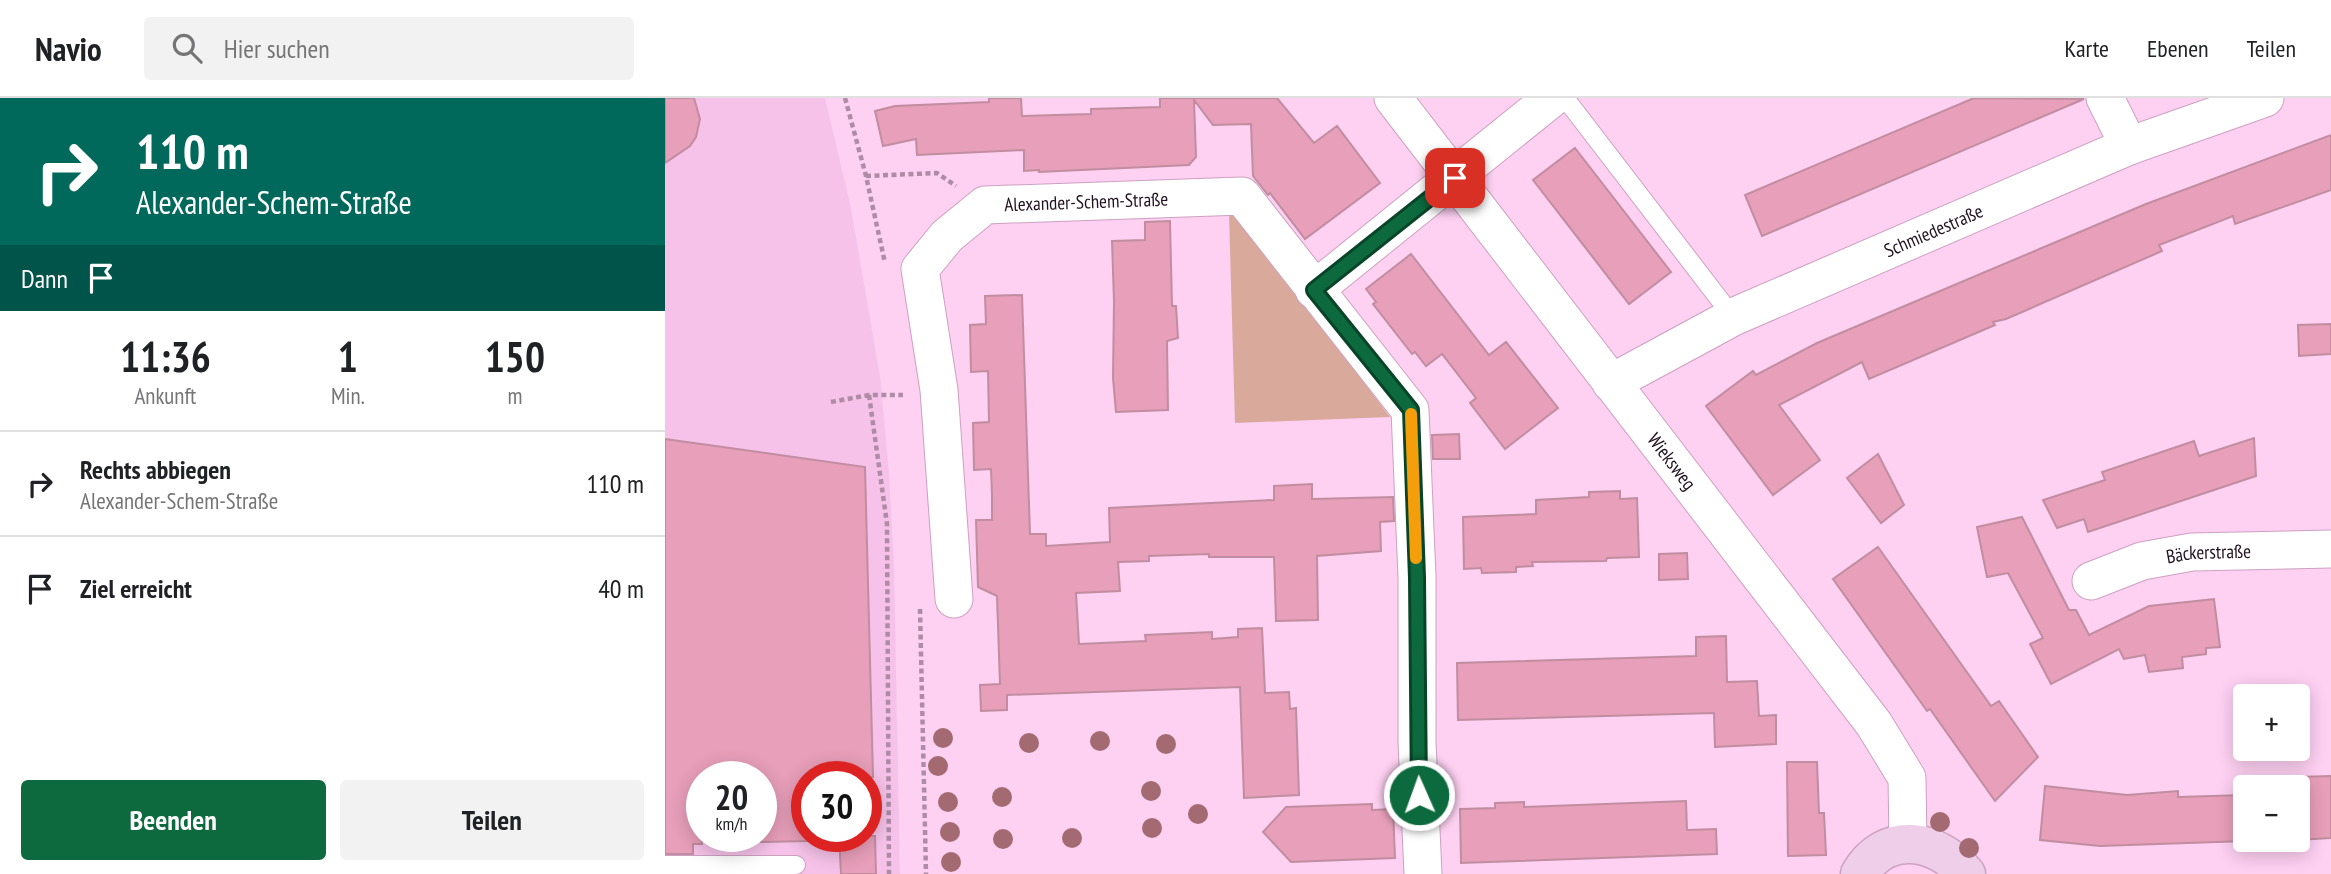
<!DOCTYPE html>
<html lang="de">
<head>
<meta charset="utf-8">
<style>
  :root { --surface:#fff; --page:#f2f2f2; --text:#202124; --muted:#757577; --line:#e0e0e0; --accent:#0d6a3e }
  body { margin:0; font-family:"PT Sans Narrow",sans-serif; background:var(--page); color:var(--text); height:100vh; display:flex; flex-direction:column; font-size:26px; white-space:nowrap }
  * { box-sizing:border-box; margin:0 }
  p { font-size:23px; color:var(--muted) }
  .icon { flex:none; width:38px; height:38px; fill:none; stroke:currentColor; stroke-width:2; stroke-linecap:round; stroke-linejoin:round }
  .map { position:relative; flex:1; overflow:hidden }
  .panel { display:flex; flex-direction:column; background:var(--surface); width:665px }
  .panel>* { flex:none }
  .hud { background:#00695c; color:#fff; overflow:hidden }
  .controls { position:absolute; left:1568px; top:586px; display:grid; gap:14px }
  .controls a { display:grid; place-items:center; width:77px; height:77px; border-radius:7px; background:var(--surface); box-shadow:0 4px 18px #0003; font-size:35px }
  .speed { position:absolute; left:21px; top:663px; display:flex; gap:14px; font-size:35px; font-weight:700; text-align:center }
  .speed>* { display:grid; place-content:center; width:91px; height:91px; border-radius:50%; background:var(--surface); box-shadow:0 4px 18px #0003; line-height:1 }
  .speed small { font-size:18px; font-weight:400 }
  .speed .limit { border:10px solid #d22; background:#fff; color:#111 }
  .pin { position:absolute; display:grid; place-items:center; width:60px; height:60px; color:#fff; margin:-30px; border-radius:14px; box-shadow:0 4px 10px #0006 }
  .me { position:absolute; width:77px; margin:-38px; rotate:358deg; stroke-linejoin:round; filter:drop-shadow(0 0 5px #0008) }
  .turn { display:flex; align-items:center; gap:24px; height:147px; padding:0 21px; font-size:32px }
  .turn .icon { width:91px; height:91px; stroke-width:2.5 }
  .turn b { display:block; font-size:49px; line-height:60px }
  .then { display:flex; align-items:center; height:66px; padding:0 21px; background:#0003; gap:14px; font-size:26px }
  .eta { display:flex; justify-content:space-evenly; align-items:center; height:119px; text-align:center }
  .eta b { font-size:42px; font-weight:700; line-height:49px }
  .action { display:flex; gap:14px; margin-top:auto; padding:14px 21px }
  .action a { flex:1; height:80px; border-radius:7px; background:var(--accent); color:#fff; font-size:28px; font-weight:700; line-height:80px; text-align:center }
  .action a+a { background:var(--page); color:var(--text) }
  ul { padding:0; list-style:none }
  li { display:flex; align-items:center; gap:21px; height:105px; padding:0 21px; border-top:2px solid var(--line) }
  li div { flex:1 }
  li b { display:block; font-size:26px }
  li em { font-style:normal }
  header { display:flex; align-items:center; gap:42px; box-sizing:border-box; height:98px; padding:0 35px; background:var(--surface); border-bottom:2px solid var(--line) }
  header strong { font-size:33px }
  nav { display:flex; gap:38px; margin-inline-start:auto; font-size:24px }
  .search { width:490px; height:63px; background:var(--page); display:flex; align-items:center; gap:18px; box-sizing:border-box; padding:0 24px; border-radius:7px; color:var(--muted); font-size:26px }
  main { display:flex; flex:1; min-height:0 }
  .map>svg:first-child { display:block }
  .built { fill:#f6c2e9; fill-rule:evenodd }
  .green { fill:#d9a99c }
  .building { fill:#e89fb9; stroke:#c18da0; stroke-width:2 }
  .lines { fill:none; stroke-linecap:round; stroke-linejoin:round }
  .lane-casing { stroke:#cda1c1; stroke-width:20 }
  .street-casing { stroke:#cda1c1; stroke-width:39 }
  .secondary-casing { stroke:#cda1c1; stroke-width:41 }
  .path { stroke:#ae8ba6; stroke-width:4.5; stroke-dasharray:5 3.5; stroke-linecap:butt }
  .lane { stroke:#fff; stroke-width:18 }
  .street { stroke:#fff; stroke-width:37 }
  .secondary { stroke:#eecee8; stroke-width:38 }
  .tree { fill:#a36b71 }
  .route-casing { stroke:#084528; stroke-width:18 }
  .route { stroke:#0d6a3e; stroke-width:12 }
  .slow { stroke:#f59e0b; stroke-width:12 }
  .labels { text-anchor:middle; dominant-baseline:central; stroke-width:5; stroke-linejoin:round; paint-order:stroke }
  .street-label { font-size:19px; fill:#21111e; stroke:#fff }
</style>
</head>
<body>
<header>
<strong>Navio</strong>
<div class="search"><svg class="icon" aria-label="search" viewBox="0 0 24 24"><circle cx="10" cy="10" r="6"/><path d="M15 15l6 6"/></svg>Hier suchen</div>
<nav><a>Karte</a><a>Ebenen</a><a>Teilen</a></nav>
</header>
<main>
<section class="panel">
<div class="hud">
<div class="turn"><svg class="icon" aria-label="right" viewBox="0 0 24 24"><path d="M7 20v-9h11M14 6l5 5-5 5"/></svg><div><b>110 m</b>Alexander-Schem-Straße</div></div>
<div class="then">Dann<svg class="icon" aria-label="arrive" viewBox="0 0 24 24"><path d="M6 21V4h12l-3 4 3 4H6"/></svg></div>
</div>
<div class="eta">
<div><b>11:36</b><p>Ankunft</p></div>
<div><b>1</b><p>Min.</p></div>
<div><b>150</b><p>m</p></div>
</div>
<ul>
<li><svg class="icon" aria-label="right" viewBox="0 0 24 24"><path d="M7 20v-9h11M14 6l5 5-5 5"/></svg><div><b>Rechts abbiegen</b><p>Alexander-Schem-Straße</p></div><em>110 m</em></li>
<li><svg class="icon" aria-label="arrive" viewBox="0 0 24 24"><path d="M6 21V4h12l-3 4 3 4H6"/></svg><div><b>Ziel erreicht</b></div><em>40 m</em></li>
</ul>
<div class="action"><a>Beenden</a><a>Teilen</a></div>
</section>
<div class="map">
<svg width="1666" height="776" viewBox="0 0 1666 776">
  <rect width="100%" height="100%" fill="#fed0f2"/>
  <!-- built -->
  <path class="built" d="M0,0h160l26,110 29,169 9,95 5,96 6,306h-235zM37,679h59v59h-59zM142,679h59v59h-59z"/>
  <!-- green -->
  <path class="green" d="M564,116l13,6 148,197 -155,6z"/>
  <!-- building -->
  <path class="building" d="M0,0h29l6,21 -4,18 -6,9 -25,17z
    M324,0h32l1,18 69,-2v-5l69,-2v-9h117l37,45 23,-17 43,57 -75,56 -35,-46 -2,2 -15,-19 -2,-52 -38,1 -19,-25 2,57 -7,8 -150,7v-2l-15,1v-21l-107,5 -1,-16 -33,7 -8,-35 20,-5 94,-4z
    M1309,0l110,1 -322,137 -17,-41z
    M1666,37v55l-96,34 -2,-8 -74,29 3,6 -156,68 -13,3 2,3 -126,54 -7,-17 -83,43 41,55 -47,35 -67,-89 47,-35 3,4 61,-32 329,-139z
    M910,50l96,124 -42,32 -96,-124z
    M505,123l2,85h4l2,32 -11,3 1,69 -52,2 -3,-34 1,-76 -2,-61 33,-1v-18z
    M746,156l78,101 17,-13 52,66 -53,41 -35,-46 6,-5 -34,-44 -16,12 -11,-14 -3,2 -39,-50 3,-2 -10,-13z
    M357,197l8,239h16v12l64,-4 -1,-34 165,-8v-14l38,-2v15l81,-2 1,24 -14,1 1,29 -64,5 1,64 -42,1 -2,-64h-65v-3l-60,2v5l-31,1 2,29 -44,2 3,51 67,-3 -1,-6 67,-3v7l26,-2v-8l24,-1 3,65 24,-1 1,17 6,-1 3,87 -55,3 -4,-111 -233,8v15l-26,1 -1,-26 20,-1 -3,-88 -19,-9 -2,-67h16v-25l-1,-26 -17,1 -1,-47 16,-1 -1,-51 -17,1 -1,-47 16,-1 -1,-28z
    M1666,226v30l-32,2 -1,-31z
    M794,336l1,25h-27l-1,-24z
    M1589,340l2,38 -168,56 -4,-13 -27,9 -14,-28 62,-20 -3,-8 92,-31 5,15z
    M0,341l200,28 8,310h-66v64l-46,1v-65h-59v67h-9v10h-28z
    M1213,356l26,51 -23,18 -34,-45z
    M955,393v8l17,-1 2,59 -32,1 -1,3 -74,1 1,4 -17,1v5l-34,1 -1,-5 -17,1 -1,-52 73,-3v-14l53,-3v-5z
    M1357,419l47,93h7l13,25 60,-29 65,-7 6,48 -14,1v6l-24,3 1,11 -34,4 -4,-17 -21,4 -5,-10 -68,35 -21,-40 13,-6 -35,-65 -21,4 -10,-50z
    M1213,449l113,159 8,-5 39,56 -43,44 -65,-92 -3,2 -94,-132z
    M1022,455l1,26 -29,1v-26z
    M1061,538l1,46 30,-1 2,35 17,-1v29l-61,3 -1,-34 -256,7 -1,-57 239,-7v-19z
    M1122,664h30l2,51h5l2,42 -38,1z
    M1666,678v62l-33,2v-63z
    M1380,688l82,9 51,-4v6l67,-2v46l-145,5 -60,-6z
    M1021,703l1,29 29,-1 1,25 -256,9 -1,-54 35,-1v-5l29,-1v5z
    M707,706v6l21,-1 2,49 -104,4 -28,-30 23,-25z
    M174,738h36l1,38h-35z"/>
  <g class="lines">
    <!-- lane casing -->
    <g class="lane-casing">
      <path id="lane" d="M900,0l168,219
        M0,767h131"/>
    </g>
    <!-- street casing -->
    <g class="street-casing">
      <g id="street">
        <path id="s1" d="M728,0l481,626 33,54 1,65"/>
        <path d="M1440,0l24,48"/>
        <path d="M649,192l238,-192"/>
        <path id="s2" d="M946,285l122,-66 396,-171 136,-48"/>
        <path id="s3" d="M1426,483l51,-20 50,-9 139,-3"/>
        <path id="s4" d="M289,501l-15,-209 -19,-121 27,-33 38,-31 257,-9 168,214 7,167v165l6,132"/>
      </g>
    </g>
    <!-- secondary casing -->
    <g class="secondary-casing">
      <path id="secondary" d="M1195,776c25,-44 77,-36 106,0"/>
    </g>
    <!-- path -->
    <path class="path" d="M180,0l21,78 19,87
      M201,78l71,-3 19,13
      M204,297l18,129 2,350
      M166,304l38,-7h34
      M255,511l6,265"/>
    <!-- lane -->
    <use href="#lane" class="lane"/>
    <!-- street -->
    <use href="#street" class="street"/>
    <!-- secondary -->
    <use href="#secondary" class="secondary"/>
  </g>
  <!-- trees -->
  <g class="tree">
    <circle cx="278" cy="640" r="10"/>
    <circle cx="435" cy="643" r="10"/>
    <circle cx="364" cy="645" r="10"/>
    <circle cx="501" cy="646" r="10"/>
    <circle cx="273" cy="668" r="10"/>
    <circle cx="486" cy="693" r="10"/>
    <circle cx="337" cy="699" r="10"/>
    <circle cx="283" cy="704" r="10"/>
    <circle cx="533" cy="716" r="10"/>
    <circle cx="1275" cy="724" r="10"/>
    <circle cx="487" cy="730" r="10"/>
    <circle cx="285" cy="734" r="10"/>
    <circle cx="407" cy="740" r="10"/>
    <circle cx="338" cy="741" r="10"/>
    <circle cx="1304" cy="750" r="10"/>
    <circle cx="286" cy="764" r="10"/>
  </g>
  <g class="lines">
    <!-- route casing -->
    <g class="route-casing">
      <path id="route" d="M754,697l-2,-217 -6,-168 -97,-120 141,-112"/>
    </g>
    <!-- route -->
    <use href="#route" class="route"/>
    <!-- slow -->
    <path class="slow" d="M746,316l5,144"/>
  </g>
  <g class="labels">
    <!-- street labels -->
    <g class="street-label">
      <text stroke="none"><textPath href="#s4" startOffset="525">Alexander-Schem-Straße</textPath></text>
      <text stroke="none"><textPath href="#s2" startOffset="357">Schmiedestraße</textPath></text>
      <text stroke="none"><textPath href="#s1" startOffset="458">Wieksweg</textPath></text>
      <text stroke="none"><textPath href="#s3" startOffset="122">Bäckerstraße</textPath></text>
    </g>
  </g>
</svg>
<div class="controls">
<a>+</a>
<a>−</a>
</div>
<div class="speed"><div>20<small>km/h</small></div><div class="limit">30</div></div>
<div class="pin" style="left:790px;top:80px;background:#d93025"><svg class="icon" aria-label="arrive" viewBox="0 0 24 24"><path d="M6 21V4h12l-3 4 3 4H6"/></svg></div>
<svg class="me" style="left:754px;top:697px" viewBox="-20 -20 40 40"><circle r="17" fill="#0d6a3e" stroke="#fff" stroke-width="3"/><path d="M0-11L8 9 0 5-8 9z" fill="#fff"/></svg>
</div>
</main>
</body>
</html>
